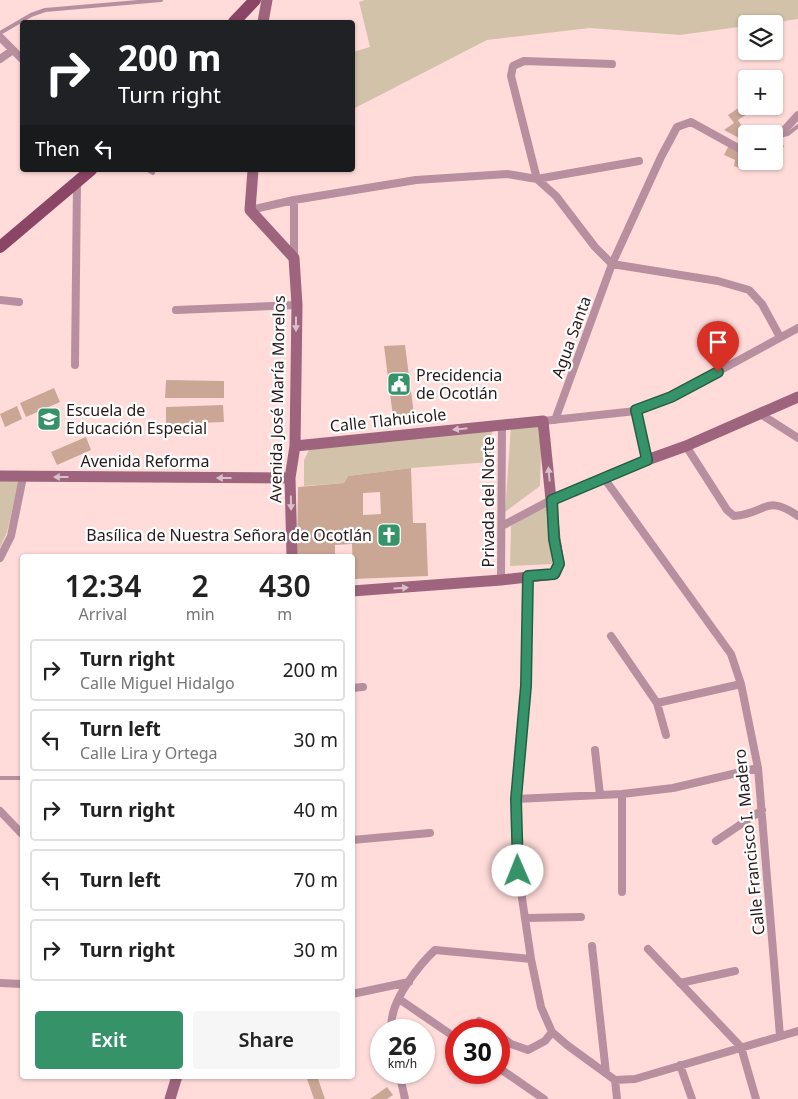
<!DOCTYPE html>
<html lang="en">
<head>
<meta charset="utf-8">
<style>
  :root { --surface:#fff; --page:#f6f6f6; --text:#222; --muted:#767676; --line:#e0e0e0; --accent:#369269 }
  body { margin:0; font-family:"Noto Sans",sans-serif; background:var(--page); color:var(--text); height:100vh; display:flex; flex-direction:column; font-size:19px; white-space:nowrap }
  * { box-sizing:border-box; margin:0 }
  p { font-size:16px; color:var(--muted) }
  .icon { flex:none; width:28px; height:28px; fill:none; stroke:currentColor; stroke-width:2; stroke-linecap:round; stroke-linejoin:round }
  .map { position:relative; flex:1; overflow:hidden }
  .panel { position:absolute; left:20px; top:554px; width:335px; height:525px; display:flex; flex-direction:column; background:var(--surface); border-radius:5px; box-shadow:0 1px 4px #0004 }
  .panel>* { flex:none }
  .guide { position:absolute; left:20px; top:20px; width:335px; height:152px; border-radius:5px; box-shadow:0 1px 4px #0004; background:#202124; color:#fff; overflow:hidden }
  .fabs { position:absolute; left:738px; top:15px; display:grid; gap:10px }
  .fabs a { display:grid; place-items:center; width:45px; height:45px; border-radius:5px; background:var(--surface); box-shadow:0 1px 4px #0004; font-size:25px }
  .speed { position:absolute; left:370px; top:1019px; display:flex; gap:10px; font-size:25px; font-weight:700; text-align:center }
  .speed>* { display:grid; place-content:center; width:65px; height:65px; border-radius:50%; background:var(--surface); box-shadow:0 1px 4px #0004; line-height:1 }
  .speed small { font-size:12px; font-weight:400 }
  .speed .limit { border:8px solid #d22; background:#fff; color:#111 }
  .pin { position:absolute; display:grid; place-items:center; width:42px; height:42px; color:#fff; margin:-51px -21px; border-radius:50% 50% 50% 0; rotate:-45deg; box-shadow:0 0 5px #0007 }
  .pin .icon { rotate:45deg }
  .me { position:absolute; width:55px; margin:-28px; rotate:359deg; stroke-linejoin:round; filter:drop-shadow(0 0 4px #0008) }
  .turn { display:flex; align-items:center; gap:18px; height:105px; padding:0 15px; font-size:22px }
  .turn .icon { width:65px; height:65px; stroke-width:2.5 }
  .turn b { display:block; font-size:35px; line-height:42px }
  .then { display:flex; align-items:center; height:48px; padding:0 15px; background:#0003; gap:10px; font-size:19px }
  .eta { display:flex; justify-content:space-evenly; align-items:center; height:85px; text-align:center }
  .eta b { font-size:30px; font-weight:600; line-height:35px }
  .primary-button { display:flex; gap:10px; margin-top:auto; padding:10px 15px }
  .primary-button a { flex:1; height:58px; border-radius:5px; background:var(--accent); color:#fff; font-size:20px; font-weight:600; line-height:58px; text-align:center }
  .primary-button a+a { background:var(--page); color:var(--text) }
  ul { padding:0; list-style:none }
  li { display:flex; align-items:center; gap:15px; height:62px; margin:0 10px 8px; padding:0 5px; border:2px solid var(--line); border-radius:5px }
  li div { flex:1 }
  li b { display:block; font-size:19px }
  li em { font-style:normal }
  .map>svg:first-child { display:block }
  .green { fill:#d3c2aa }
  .building { fill:#caa795; fill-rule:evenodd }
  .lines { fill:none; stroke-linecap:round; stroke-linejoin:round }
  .lane { stroke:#b88f9f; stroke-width:4 }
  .street { stroke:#b88f9f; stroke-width:8 }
  .secondary { stroke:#9f647d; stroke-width:11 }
  .primary { stroke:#8b4565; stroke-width:12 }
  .oneway { fill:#d9c1cb }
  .route-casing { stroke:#235f44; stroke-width:12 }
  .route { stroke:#369269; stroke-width:9 }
  .labels { text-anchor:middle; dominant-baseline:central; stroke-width:4.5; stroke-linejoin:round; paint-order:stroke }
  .street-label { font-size:16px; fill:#2a1b1b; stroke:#fff }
  .poi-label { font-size:16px; fill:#2a1b1b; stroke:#fff; text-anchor:start }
</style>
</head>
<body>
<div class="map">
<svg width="798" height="1099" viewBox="0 0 798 1099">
  <rect width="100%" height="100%" fill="#ffdcda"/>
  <!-- green -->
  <path class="green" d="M365,0h433v19l-35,5h-17v2l-66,9 -90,-7 -103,12 -134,69v-57l17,-5 -11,-45z
    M542,422l-2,64 -35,26 6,-86z
    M492,428l-2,34 -79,6 -63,8 -4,7 -40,3v-26l6,-12z
    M0,481h19l-12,51 -7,16z
    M543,507h6l3,57 -42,2 1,-40z"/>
  <!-- building -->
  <path class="building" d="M746,96v10h6l-6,4 3,3 -11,7 9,14 -1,5h-5l-17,-9 10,-7 -6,-8 15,-10 -3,-5z
    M781,139l3,8 -10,5v-10z
    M729,145l17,8v8h3l-4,9 -11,-4 1,-6 -11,-5z
    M405,345l10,77 -21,3 -10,-79z
    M166,380l58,1v17h-59z
    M54,388l6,14 -34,15 -6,-14z
    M223,405l1,17 -58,2v-17z
    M17,406l5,13 -17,8 -5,-13z
    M86,437l5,13 -34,15 -6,-13z
    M411,468l2,55h13l2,53 -75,3 -1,-35 -17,1v11h-38l1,-69 46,-4 4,-7zM380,492l1,22 -18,1v-22z
    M315,1076h2l8,23h-11l-7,-20z
    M387,1087l6,8 -6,4h-17z"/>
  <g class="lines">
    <!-- lane -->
    <path class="lane" d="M0,33l31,-18 14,-5 116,-10
      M783,135l5,-1 10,-8
      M148,170l5,3
      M0,778h22"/>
    <!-- street -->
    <path class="street" d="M0,37l22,22
      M0,59l13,-9
      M612,64l-88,-3 -11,5 -2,10 26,103 102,-18
      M774,138l6,-3 18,-20
      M294,200v58
      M250,210l44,-10 122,-20 91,-6 30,5 19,17 39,51 17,17 106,17 31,9 13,14 18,33
      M0,300l19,2
      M176,310l121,-5
      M75,365l2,-183
      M636,411l11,49
      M759,413l39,25
      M555,420l57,-156 49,-107 16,-30 14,-5 49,27 6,1
      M543,421l93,-10 35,-14 127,-69
      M686,446l41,64 7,6c32,-2 31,-23 64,0
      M604,478l127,176 10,30 17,84 22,268
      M502,526l49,-26
      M0,558l11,-22 12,-59
      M528,576l-2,110 -10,113 2,72 13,88 10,48 11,25 15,13 48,35
      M501,580l1,-156
      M611,636l46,67 9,32
      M352,688l11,-1
      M657,703l84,-19
      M595,750l5,45
      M516,799l106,-5 51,-6 85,-20
      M0,811l22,23
      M352,840l78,-7
      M716,841l46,-31
      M622,892v-98
      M525,918l56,-1
      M592,946l14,127
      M648,949l93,98 15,52
      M0,983l22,1
      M680,983l55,-12
      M352,994l57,-12
      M399,999l57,39
      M479,1021l12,9
      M392,1030c0,-4 -1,-8 0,-12 3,-22 27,-53 43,-68l96,9
      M499,1035l12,9 17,6 17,-9 7,-9
      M680,1065l12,34
      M499,1068l45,31
      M399,1072l6,27
      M615,1080l20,-1 163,-48
      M615,1080l2,19"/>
    <!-- secondary -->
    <path class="secondary" d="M263,22l4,-22
      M253,170l-3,40 44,48 3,47 -2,141 -5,32 2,78
      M295,446l248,-25 12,118 4,25 -4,10 -54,6 -149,11
      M0,476l290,2
      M551,500l96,-40 39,-14 112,-49
      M170,1099l7,-23"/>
    <!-- primary -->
    <path class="primary" d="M234,22l21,-22
      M0,247l91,-77"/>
  </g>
  <!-- one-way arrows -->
  <defs><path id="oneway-solid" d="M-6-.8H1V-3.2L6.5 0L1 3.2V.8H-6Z" transform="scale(1.25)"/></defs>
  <g class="oneway">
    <use href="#oneway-solid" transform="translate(296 324) rotate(90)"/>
    <use href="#oneway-solid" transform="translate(460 429) rotate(174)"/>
    <use href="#oneway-solid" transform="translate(549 474) rotate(-95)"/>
    <use href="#oneway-solid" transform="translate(61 477) rotate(-180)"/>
    <use href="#oneway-solid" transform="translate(224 478) rotate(-180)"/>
    <use href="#oneway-solid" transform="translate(291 503) rotate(89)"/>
    <use href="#oneway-solid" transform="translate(401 588) rotate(-4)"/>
  </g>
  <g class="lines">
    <!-- route casing -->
    <g class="route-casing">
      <path id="route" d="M518,871l-2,-72 10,-113 2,-110 26,-2 5,-10 -5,-25 -2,-39 95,-40 -11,-50 35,-13 47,-25"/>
    </g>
    <!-- route -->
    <use href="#route" class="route"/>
  </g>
  <!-- icons -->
  <defs>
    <g id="civic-square" transform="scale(1.25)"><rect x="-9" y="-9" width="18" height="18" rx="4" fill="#369269" stroke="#fff"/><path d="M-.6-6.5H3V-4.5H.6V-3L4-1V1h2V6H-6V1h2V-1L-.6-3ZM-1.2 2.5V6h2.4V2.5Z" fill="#fff"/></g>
    <g id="school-square" transform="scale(1.25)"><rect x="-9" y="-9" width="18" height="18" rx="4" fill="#369269" stroke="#fff"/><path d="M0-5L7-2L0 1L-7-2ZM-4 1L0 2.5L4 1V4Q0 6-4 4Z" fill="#fff"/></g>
    <g id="church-square" transform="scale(1.25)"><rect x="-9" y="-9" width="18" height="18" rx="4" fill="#369269" stroke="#fff"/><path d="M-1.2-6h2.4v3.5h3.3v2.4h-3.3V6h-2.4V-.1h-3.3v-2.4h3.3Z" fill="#fff"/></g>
  </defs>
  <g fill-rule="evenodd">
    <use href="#civic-square" x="399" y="384"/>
    <use href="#school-square" x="49" y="419"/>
    <use href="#church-square" x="389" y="535"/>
  </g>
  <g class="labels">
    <!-- street labels -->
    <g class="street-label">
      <text transform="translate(571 337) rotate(-70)">Agua Santa</text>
      <text transform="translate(277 399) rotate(-89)">Avenida José María Morelos</text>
      <text transform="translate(388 420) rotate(-6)">Calle Tlahuicole</text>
      <text x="145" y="461">Avenida Reforma</text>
      <text transform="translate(488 502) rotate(-90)">Privada del Norte</text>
      <text transform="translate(749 842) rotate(-96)">Calle Francisco I. Madero</text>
    </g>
    <!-- poi labels -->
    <g class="poi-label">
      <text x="416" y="375">Precidencia<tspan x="416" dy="18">de Ocotlán</tspan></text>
      <text x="66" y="410">Escuela de<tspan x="66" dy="18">Educación Especial</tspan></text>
      <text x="372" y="535" text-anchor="end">Basílica de Nuestra Señora de Ocotlán</text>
    </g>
  </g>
</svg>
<div class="fabs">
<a><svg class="icon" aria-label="layers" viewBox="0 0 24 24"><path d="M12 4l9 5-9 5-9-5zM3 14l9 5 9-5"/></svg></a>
<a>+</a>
<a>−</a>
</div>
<div class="speed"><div>26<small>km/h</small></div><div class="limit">30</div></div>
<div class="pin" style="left:718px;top:372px;background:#d93025"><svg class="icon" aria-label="arrive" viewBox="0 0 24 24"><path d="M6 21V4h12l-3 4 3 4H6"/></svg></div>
<svg class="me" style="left:518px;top:871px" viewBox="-20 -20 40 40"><circle r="19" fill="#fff"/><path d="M0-13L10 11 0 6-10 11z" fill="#369269"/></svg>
<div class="guide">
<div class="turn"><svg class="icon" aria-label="right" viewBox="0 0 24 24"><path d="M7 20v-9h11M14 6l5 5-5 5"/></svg><div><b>200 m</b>Turn right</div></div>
<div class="then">Then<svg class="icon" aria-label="left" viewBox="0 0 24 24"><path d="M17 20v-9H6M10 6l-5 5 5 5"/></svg></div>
</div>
<section class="panel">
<div class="eta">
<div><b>12:34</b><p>Arrival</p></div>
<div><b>2</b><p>min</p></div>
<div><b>430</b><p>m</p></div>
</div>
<ul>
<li><svg class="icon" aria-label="right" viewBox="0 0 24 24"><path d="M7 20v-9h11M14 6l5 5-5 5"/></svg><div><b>Turn right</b><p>Calle Miguel Hidalgo</p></div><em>200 m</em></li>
<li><svg class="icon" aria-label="left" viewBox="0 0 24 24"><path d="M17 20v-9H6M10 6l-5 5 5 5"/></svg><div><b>Turn left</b><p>Calle Lira y Ortega</p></div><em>30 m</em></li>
<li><svg class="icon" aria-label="right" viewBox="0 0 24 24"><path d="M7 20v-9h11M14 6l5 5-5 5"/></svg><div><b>Turn right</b></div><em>40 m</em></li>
<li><svg class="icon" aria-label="left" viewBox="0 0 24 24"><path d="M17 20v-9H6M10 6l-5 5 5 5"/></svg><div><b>Turn left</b></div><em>70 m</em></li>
<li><svg class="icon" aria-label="right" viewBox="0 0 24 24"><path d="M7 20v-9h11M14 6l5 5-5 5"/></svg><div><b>Turn right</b></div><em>30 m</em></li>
</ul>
<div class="primary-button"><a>Exit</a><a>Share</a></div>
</section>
</div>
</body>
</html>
